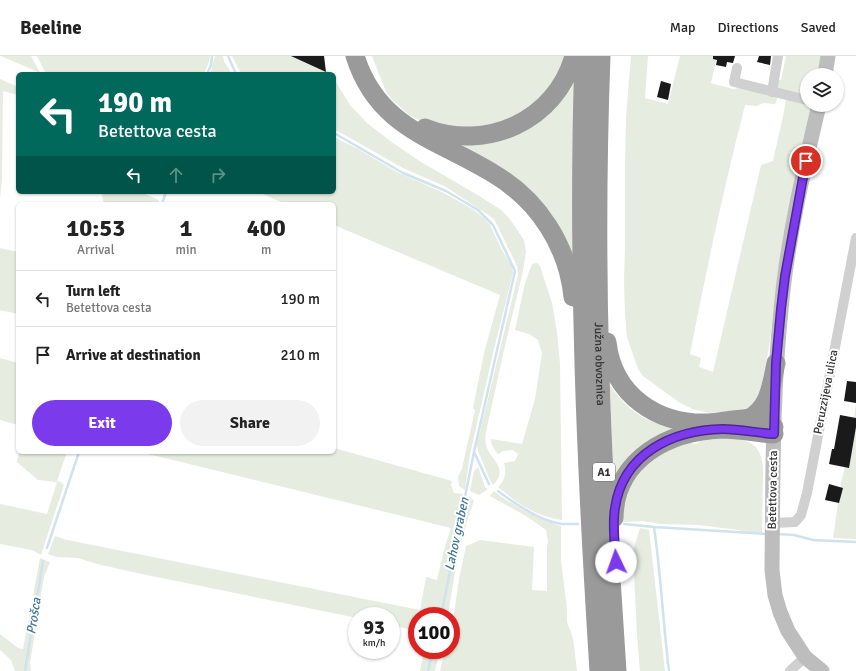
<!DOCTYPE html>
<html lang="en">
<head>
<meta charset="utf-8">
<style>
  :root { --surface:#fff; --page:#f2f2f2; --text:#222; --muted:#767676; --line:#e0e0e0; --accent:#7c3aed }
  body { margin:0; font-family:Signika,sans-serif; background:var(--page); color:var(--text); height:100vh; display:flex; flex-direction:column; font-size:15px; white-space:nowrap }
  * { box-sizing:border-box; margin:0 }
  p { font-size:13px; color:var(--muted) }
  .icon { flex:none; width:22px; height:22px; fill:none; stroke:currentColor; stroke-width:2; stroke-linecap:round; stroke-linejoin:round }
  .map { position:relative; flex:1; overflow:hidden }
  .sheet { position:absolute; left:16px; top:146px; width:320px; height:252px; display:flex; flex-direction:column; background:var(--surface); border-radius:6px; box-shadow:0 1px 3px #0004 }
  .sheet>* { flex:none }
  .banner { position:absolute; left:16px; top:16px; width:320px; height:122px; border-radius:6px; box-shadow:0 1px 3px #0004; background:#00695c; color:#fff; overflow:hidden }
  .tools { position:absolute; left:800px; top:12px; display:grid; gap:8px }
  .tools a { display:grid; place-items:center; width:44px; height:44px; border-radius:50%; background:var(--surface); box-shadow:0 1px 3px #0004; font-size:20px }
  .speed { position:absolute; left:348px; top:551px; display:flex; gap:8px; font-size:20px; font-weight:700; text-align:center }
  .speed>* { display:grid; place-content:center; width:52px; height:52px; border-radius:50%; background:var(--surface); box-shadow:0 1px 3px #0004; line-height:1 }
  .speed small { font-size:10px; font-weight:400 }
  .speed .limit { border:6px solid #d22; background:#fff; color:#111 }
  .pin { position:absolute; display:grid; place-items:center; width:34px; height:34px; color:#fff; margin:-17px; border:2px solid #fff; border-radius:50%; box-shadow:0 1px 4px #0007 }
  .me { position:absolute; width:44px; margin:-22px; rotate:357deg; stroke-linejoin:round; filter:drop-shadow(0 0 3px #0008) }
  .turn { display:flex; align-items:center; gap:14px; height:84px; padding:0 16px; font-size:18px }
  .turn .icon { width:52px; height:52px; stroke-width:2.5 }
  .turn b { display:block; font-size:28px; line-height:34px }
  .lanes { display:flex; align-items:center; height:38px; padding:0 16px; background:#0003; justify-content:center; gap:20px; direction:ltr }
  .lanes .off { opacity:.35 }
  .eta { display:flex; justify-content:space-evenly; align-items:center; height:68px; text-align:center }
  .eta b { font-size:24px; font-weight:800; line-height:28px }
  .primary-button { display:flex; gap:8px; margin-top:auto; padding:8px 16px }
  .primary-button a { flex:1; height:46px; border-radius:24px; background:var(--accent); color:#fff; font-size:16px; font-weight:800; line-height:46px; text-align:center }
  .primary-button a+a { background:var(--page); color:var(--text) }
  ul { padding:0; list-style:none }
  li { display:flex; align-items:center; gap:12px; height:56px; padding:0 16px; border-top:1px solid var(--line) }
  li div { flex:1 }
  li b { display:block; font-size:15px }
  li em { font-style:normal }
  header { display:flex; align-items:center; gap:24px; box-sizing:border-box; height:56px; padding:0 20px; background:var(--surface); border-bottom:1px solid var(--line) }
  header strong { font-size:19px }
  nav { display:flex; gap:22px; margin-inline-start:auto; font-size:14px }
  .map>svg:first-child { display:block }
  .green { fill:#e6ecdf }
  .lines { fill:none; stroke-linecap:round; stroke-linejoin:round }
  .stream { stroke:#cfe2ee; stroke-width:2.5 }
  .building { fill:#1a1a1a }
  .street { stroke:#d0d0d0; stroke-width:10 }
  .secondary { stroke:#bdbdbd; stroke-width:15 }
  .highway { stroke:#9a9a9a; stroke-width:19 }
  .route-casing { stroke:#51269a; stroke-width:10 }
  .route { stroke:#7c3aed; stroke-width:7 }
  .labels { text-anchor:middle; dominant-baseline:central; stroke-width:4; stroke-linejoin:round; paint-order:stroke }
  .shield { fill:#fff; stroke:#707070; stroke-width:1 }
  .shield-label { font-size:11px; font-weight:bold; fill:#333 }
  .street-label { font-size:12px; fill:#333; stroke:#fff }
  .water-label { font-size:13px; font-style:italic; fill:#3f7597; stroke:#fff }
</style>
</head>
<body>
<header>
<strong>Beeline</strong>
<nav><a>Map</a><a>Directions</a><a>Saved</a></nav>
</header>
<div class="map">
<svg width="856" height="615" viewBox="0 0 856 615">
  <rect width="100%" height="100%" fill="#fff"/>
  <!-- green -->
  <path class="green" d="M1,0h30l9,17z
    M37,0h173l-2,9 -4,9h-158z
    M215,0h8l1,5 8,13h-22z
    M232,0h61l37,16 1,2h-90z
    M372,0h197l-26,45 -40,26h-70l-24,-12 -17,-15 -6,-8z
    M631,0h17l-3,42 23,6 12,-48h37l-6,27 22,6 15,-2 30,9 -3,8 -12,-1 -6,3 -12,-1c-21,82 -39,166 -55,249l11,4 -2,9 14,5 48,-207 12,-4 11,-49 2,-14 21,5v2h3l1,4 -32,156 -10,83 -10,49 -10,12 -11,2 -30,2 -15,-4 -13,-6 -37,-27 -5,-7 -11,-32 -2,-23 -1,-33 1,-35v-76l1,-52z
    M786,0h35l-3,19h-11v22l-30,-7 -1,-10h5z
    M0,23l18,8v8l-15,-4 -1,89 -2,18z
    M334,23l16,26 17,18 23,18 31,21 60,35 20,13 8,8 15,22 2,11 -3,20 -19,79 -18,82c-1,6 -1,10 1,16 5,13 22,21 6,37 -5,-7 -6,-14 -10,-22 -2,-7 -6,-11 -6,-19l41,-169 -1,-9 -23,-47 -48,-32 -43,-19 -69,-39z
    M574,23l-2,176 -13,-17 -120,-100h50z
    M334,81l24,12 39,23 49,22 28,16 10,8 6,7 12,25 10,16 1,7 -18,72 -25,109 -5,36 -6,-4 -1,-9 4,-8 13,-59 -2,-2 11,-55 16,-58 -166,-70v-21h-48l-28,-12h76z
    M101,136h39l19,8 -1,4h-54z
    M0,192l18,4v62l-18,-4z
    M537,207l3,3 12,37 5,29 3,32 2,156c-27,-4 -44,-16 -64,-33 7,-7 9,-14 6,-24l11,-2 3,-7 -5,-4 -10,1 -5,3c-4,-5 -7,-9 -7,-15l31,5 13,-45 7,-46 -4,-13 -9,-6 -14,-4c5,-22 8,-45 17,-66z
    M0,302l18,5v62l-18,-5z
    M610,329c11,17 27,32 46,38 8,2 17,3 25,4l-64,52 -4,-1z
    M856,347v136l-23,-1 8,-55 9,-37z
    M716,381c25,3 44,0 47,30l-1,66h-12l-12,-3 -39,-5 -38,-1 -19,-3 -22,1 10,-35 6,-11 13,-14 18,-12 23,-8 4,2 4,-1 4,-4z
    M334,392l118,33 -1,4 3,8 9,1 -15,72 3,2 1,-2 6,-31 11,-39 5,5c-14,37 -20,76 -26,115h-31v15l-26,-6v-9h-34v2l-220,-45 -40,-9 -19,-6 -22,-1 -8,-3 7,-18 12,4 353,70 6,-33 11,3 7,-30 7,-22 -311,-76h194z
    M19,396h48l-10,29 4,1 3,3 -23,70 -9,-5 -32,-6v-40l47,10 10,-32 -19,-2 -21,-18z
    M478,411l7,20 3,2 -9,6 -9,-4 4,-20z
    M494,435c20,16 43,27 67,35v35l6,48v13l6,16 4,33h-137l5,-21h6v-17l3,-9v-10l5,-35 7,-33 14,-6 54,7 -2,43 15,1v-44l1,-5 -2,-12 -20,-14 -36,-20z
    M640,472l9,2 16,141h-25l-3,-36 -4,-84z
    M40,502l10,4 -6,15 -14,86 1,8h-16l-4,-11 -11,-10v-16l18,14 5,1z
    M424,594h16l-5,21h-15z"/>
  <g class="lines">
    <!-- stream -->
    <path class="stream" d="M228,0l8,18
      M207,18l4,-9 1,-9
      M334,77l69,40 43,18 32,19 15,15 22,46 -41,181 15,32
      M162,148l4,-12
      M498,435c17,13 42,30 64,33 5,0 11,0 16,0
      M624,468l30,3 114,7
      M654,471c7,48 9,96 15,144
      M777,478l17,1 19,5 43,2
      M47,492l32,-96
      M441,560l33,-164
      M25,615l18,-110
      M428,615l5,-21"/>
  </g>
  <!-- building -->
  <path class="building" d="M291,0h33l2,16z
    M713,0h22l-2,7 -6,-1 -1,5 -10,-2 1,-5 -4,-1z
    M759,0h12l-1,9 -13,-3z
    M661,25l10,3 -3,16 -11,-3z
    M847,325l9,1v21l-12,-2z
    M840,359l16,3v9l-7,41 -20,-4 3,-15h2z
    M829,428l14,4 -4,15 -14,-3z"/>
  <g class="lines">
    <!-- street -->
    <path class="street" d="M737,12l-3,14 73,18
      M772,36l6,-36
      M773,467l22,-1 6,-7 6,-22 49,-255
      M790,615l15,-14"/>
    <!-- secondary -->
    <path class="secondary" d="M825,19l3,-19
      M819,49c-16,68 -32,136 -38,205 -9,86 -8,173 -9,260l3,25 5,17 8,19 17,26 17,14"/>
    <!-- highway -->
    <g class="highway">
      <path d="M355,0c23,73 81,82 139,118 44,26 74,72 79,123"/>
      <path d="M584,0c-7,206 2,410 15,615"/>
      <path id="s1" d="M601,0c-5,133 -4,266 2,399 4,72 10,144 14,216"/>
      <path d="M425,72c61,24 131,-7 149,-72"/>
      <path d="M607,286c6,54 51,83 102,81 13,-1 46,-7 56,-4 4,2 6,5 9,8"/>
      <path d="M748,363c22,-11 23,-34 28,-56"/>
      <path d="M614,462c1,-60 55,-87 108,-89 18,0 35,4 52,5"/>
    </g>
  </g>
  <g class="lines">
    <!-- route casing -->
    <g class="route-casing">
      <path id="route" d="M616,506c-1,-17 -4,-37 -1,-54 8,-55 58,-78 108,-79 17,0 34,4 51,5l2,-71 5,-54 4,-33 21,-115"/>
    </g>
    <!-- route -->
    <use href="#route" class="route"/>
  </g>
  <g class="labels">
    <!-- shield labels -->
    <rect class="shield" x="593" y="407" width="22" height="18" rx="3"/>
    <g class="shield-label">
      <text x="604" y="416">A1</text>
    </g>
    <!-- street labels -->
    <g class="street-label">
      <text stroke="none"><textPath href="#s1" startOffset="308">Južna obvoznica</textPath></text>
      <text transform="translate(826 336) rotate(-79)">Peruzzijeva ulica</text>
      <text transform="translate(773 434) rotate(-89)">Betettova cesta</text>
    </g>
    <!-- water labels -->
    <g class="water-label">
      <text transform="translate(457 478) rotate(-78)">Lahov graben</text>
      <text transform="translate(34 560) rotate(-81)">Prošca</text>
    </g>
  </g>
</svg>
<div class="tools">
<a><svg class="icon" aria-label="layers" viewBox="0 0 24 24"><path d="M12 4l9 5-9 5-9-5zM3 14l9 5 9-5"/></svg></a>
</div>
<div class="speed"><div>93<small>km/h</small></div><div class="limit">100</div></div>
<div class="pin" style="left:806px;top:105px;background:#d93025"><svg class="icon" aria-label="arrive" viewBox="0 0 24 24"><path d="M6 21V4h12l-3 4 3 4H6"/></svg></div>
<svg class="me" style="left:616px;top:506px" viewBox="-20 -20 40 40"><circle r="19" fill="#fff"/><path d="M0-13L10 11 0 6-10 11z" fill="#7c3aed"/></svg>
<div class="banner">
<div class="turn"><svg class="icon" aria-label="left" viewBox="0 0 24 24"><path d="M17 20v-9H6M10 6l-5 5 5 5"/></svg><div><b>190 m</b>Betettova cesta</div></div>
<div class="lanes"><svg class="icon" aria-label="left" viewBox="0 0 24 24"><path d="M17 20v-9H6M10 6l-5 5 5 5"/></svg><svg class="icon off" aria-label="ahead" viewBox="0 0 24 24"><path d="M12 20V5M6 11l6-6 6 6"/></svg><svg class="icon off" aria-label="right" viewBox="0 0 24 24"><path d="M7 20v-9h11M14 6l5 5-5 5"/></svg></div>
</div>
<section class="sheet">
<div class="eta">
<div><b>10:53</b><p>Arrival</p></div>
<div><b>1</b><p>min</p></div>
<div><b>400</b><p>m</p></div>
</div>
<ul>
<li><svg class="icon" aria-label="left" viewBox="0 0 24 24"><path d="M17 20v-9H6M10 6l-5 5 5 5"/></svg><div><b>Turn left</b><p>Betettova cesta</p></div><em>190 m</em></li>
<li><svg class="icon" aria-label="arrive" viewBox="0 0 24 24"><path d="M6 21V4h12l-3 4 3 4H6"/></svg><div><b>Arrive at destination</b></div><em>210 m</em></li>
</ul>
<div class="primary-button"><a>Exit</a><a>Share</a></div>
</section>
</div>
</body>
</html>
